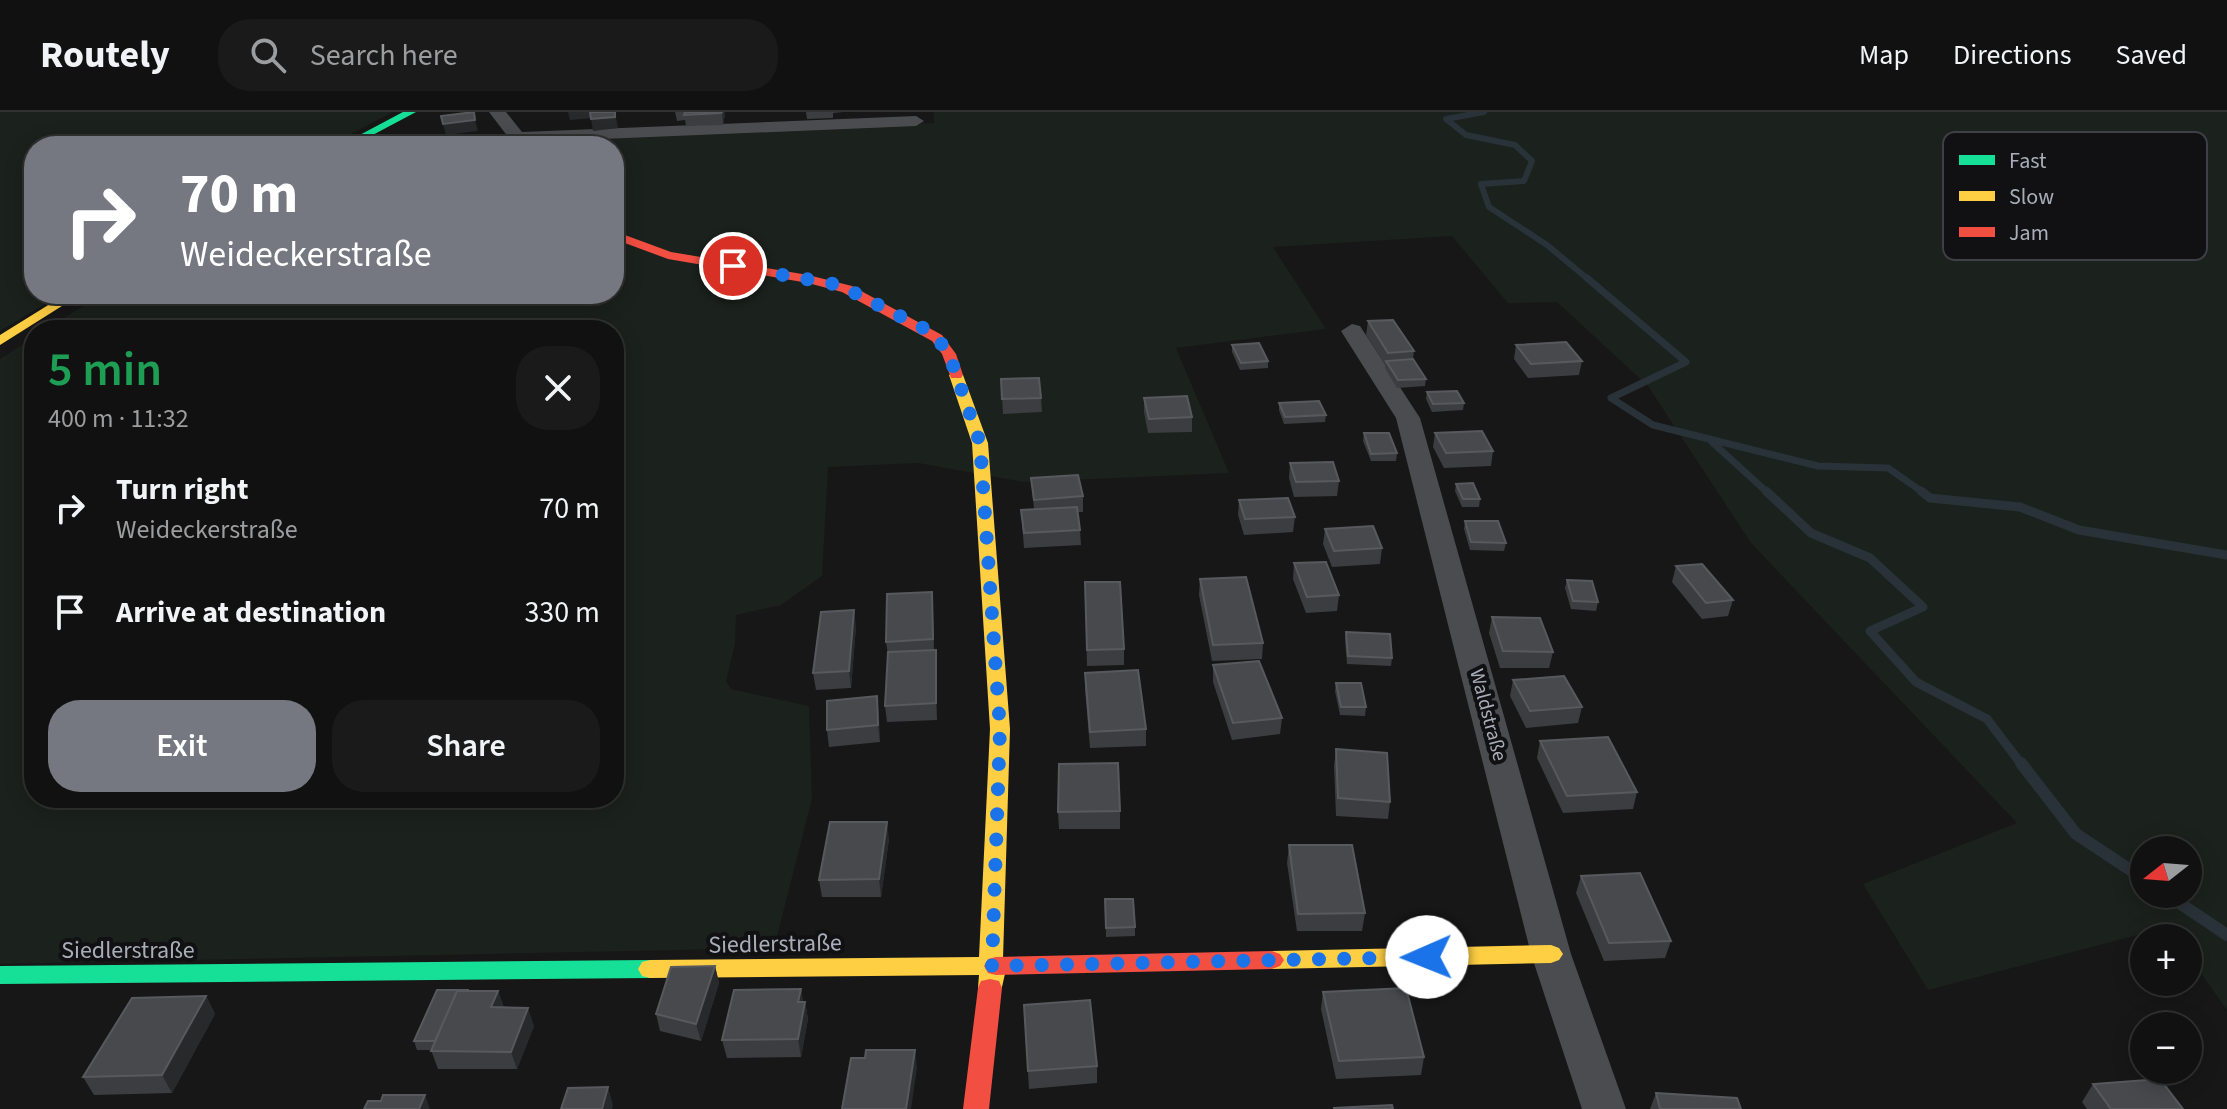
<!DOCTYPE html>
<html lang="en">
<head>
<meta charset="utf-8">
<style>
  :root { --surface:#111; --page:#1a1a1a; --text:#f1f3f6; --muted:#9c9d9f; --line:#303131; --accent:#757880 }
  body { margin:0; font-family:"Source Sans 3",sans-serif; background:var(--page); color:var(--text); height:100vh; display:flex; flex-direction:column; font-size:30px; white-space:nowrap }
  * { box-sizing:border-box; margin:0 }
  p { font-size:26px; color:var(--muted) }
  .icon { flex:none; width:44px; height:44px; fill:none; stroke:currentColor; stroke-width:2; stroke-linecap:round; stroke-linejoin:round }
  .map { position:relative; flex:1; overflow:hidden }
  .side { position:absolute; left:24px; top:208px; width:600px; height:488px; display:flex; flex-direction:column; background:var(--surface); border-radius:32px; box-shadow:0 4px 20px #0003,0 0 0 2px var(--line) }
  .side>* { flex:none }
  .guide { position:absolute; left:24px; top:24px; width:600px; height:168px; border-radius:32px; box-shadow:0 4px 20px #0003,0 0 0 2px var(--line); background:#757880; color:#fff; overflow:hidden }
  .needle { width:52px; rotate:253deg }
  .fabs { position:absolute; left:2130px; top:724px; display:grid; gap:16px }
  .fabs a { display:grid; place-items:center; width:72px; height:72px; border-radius:50%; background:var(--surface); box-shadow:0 4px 20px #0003,0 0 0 2px var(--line); font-size:40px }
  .pin { position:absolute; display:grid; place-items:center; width:68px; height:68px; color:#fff; margin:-34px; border:4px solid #fff; border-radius:50%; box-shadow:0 2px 8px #0007 }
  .me { position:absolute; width:88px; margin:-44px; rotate:269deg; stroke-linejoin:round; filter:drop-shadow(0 0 6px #0008) }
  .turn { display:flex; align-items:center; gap:28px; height:168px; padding:0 24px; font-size:36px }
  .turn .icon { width:104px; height:104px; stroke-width:2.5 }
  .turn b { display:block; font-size:56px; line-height:68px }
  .round { display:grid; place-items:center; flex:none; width:84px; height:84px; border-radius:32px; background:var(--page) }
  .summary { display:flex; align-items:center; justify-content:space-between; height:136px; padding:0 24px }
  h1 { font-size:48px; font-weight:600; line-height:60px; color:#1e9e55 }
  .button { display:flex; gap:16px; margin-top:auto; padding:16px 24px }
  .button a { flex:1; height:92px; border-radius:32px; background:var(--accent); color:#fff; font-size:32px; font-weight:600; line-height:92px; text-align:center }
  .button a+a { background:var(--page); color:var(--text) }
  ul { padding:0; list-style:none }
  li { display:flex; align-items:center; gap:24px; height:104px; padding:0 24px }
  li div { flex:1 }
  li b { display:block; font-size:30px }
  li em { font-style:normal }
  header { display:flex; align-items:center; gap:48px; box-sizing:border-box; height:112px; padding:0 40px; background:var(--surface); border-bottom:2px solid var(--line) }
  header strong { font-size:38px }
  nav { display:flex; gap:44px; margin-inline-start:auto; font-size:28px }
  .search { width:560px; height:72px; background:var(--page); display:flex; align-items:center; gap:20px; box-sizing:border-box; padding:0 28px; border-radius:32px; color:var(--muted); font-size:30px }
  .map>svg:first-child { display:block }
  .green { fill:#1b211c; fill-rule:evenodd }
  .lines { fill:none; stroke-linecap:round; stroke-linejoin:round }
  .stream-far3 { stroke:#2a3239; stroke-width:6 }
  .stream-far2 { stroke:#2a3239; stroke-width:7 }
  .stream-far1 { stroke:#2a3239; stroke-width:9 }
  .stream { stroke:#2a3239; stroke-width:12 }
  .street { fill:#4b4c50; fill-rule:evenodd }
  .fast { fill:#16e098; fill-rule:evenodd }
  .slow { fill:#ffcf43; fill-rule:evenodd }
  .jam { fill:#f24e42; fill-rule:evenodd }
  .wall { fill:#3c3d40 }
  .shaded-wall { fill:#28292a }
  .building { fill:#48494d; stroke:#57595e; stroke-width:2 }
  .route { stroke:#1a73e8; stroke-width:14; stroke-dasharray:0 25.2 }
  .labels { text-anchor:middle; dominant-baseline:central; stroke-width:8; stroke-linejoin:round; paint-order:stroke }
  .street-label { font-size:20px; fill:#a8adb8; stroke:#111113 }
  .near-street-label { font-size:24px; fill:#a8adb8; stroke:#111113 }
  .key { fill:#111113; stroke:#3e4045; stroke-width:2 }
  .key-label { font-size:22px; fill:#a8adb8 }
</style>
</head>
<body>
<header>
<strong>Routely</strong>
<div class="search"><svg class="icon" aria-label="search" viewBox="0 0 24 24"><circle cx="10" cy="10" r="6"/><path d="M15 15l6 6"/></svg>Search here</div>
<nav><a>Map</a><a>Directions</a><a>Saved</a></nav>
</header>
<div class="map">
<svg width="2227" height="997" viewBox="0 0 2227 997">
  <rect width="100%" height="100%" fill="#171717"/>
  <!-- green -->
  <path class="green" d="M0,0h393l-65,34h-294v148h28l-62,37z
    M934,0h1293v898l-39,-55v-17h-12l-8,-11 -240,63 -65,-106 154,-61 -266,-280 -103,-157 -91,-84 -49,1 -56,-67 -179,11 53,82 -150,19 53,125 -206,9 -105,-19 -90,4 -6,109 -41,29 -45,10 -1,29 -9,37 5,8 78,17 3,93 -38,149 -774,16v-605l34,-22v461h580v-468h-569l57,-36h512v-148h-173l493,-23zM2144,738h44v44h-44z"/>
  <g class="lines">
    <!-- stream-far3 -->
    <path class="stream-far3" d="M1484,0l-38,7 20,16 49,10 17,16 -8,20 -43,3 8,23 58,38 42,35"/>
    <!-- stream-far2 -->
    <path class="stream-far2" d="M1587,166l99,84 -75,36 42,27 165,41 70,2 36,25
      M1712,330l56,51"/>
    <!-- stream-far1 -->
    <path class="stream-far1" d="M1766,379l45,42 59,25 53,49 -53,24 46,51 71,37 35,46
      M1921,379l9,7 90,9 59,23 148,25"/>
    <!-- stream -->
    <path class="stream" d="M2021,651l55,71 68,45
      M2166,782l61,41"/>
    <!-- street -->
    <path class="street" d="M489,0h17l16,20 394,-16 8,5 -8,5 -386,16 3,4h-18z
      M1352,212l8,2 60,92 151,536 55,155h-44l-51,-155 -135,-536 -55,-87z"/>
    <!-- fast -->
    <path class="fast" d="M403,0h13l-64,34h-13z
      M650,848l8,2 4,7 -4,7 -8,2 -650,6v-18z"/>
    <!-- slow -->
    <path class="slow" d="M66,182h15l-81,51v-10z
      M956,259l7,4 25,68 22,286 -7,230 5,7c-5,10 -4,19 -9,29l-9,2 -9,-2 -3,-7 1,-13 -329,3 -8,-2 -4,-7 4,-7 8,-2 329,-3 11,-228 -18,-286 -23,-68z
      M1551,833l8,3 4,6 -4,6 -8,3 -279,6 -8,-3 -4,-6 4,-6 8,-3z"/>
    <!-- jam -->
    <path class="jam" d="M614,119l57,21 137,23 44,11 90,49 14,19 7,21 -2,3h-10l-9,-24 -10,-13 -90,-49 -34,-9 -140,-24 -54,-20z
      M1272,839l8,3 4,6 -4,6 -8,3 -276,6 -8,-2 -4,-7 4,-7 8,-2z
      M990,867l9,2 3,7 -13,121h-26l15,-121 3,-7z"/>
  </g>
  <!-- wall -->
  <path class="wall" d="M675,0h49l1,2 -2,11 -37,1 -1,-6 -8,1z
    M806,0h37l-10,1v5l-26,1z
    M1368,209l46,30 -1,8 13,20 -1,7 -28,2 -12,-20v-3l-19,-30z
    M1232,233l36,16v7l-28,2 -8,-18z
    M1516,233l66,16 -3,14 -51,3 -14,-19z
    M1001,267l40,19 1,14 -39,2z
    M1427,280l37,11 -1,7 -31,2 -6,-13z
    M1144,286l48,19v15l-44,1 -4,-21z
    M1279,291l47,12 -1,7 -41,2 -5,-14z
    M1364,321l33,20 -1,8h-25l-8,-20z
    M1435,321l58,18 -2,15 -47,2 -11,-21z
    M1290,351l49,18 -2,15 -43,1 -5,-19z
    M1031,366l52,18v16h-5l2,18 1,15 -57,3 -3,-38 13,-1z
    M1456,372l24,15 -1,8h-17l-7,-16z
    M1239,388l56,17 -2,15 -49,3 -6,-20z
    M1465,409l41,22 -2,8 -34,-1 -6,-21z
    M1325,417l57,19 -2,16 -48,3 -9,-23z
    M1294,451l45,32 -2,16 -31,2 -13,-34z
    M1676,454l57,34 -5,16 -26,3 -30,-37z
    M1200,467l63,64 -1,16 -50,2 -13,-66z
    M1567,468l31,22 -2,9 -25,-2 -6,-21z
    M1085,470l39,67v16l-37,1z
    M933,496l1,42 3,16v54l-50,2 -2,-16 3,-51 -2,-13z
    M1492,505l61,35 -4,16h-49l-11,-35z
    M856,514l-5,62 -35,2 -3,-17z
    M1346,520l46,26 -1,8 -44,-2 -2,-24z
    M1213,553l69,53 -2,16 -48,6 -19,-58z
    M1085,561l61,56v17l-56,2 -5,-59z
    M1513,568l69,27 -4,16 -52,5 -16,-32z
    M1336,571l30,24 -1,9 -25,-1 -5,-24z
    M877,584l3,46 -51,5 -2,-17z
    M1540,629l97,51 -4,17 -70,4 -26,-55z
    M1336,637l54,53 -2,17 -52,-3 -2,-50z
    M1120,699v18h-61l-1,-17z
    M889,727l-8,58h-59l-3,-17z
    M1289,733l76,68 -3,18h-65l-10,-68z
    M1581,764l90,65 -6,17 -61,3 -28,-68z
    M1105,787l30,28v9l-29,1z
    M715,854l4,17 -18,58 -41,-10 -4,-17z
    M801,877l2,13h2l3,17 -7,38 -74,1 -5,-18z
    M469,879h29l6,17 30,18 -17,43h-79l-7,-19h-14l-3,-9z
    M1323,880l101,65 -3,18 -85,4 -15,-70z
    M206,884l9,18 -43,79 -78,2 -11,-18z
    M1024,893l73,61v17l-68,6z
    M2093,972l90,25h-96l-5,-7z
    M1656,981l85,16h-91z"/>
  <!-- shaded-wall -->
  <path class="shaded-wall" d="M568,0h23l1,6 -22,2z
    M615,0l3,16 -25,3 -2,-12z
    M722,0h2l1,2 -2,11z
    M475,8l3,11 -32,4 -3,-11z
    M854,498l2,16 -5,62 -2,-17z
    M936,538l1,16v54l-1,-17z
    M877,584l2,17 1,29 -2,-17z
    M887,710l2,17 -8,58 -2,-18z
    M715,854l4,17 -18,58 -5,-17z
    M801,877l3,18 -6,-5z
    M498,879l6,18 -13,-2z
    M206,884l9,18 -43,79 -10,-18z
    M805,890l3,17 -7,38 -3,-18z
    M528,896l6,18 -17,43 -6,-17z
    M915,938l2,18 -6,41h-5z
    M608,975l5,18 -1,4h-10z
    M425,983l5,14h-11z"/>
  <!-- building -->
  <path class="building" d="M474,0l1,8 -32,4 -2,-8z
    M590,0h25v5l-24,2z
    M685,0h37l-1,1 -37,2z
    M1393,208l21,31 -26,2 -20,-32z
    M1566,230l16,19 -51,3 -15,-19z
    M1259,231l9,18 -27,2 -9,-18z
    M1413,247l13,20 -28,1 -12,-19z
    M1039,266l2,20 -39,1 -1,-20z
    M1457,279l7,12 -31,1 -6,-12z
    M1187,284l5,21 -43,2 -5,-21z
    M1319,289l7,14 -41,2 -6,-14z
    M1482,319l11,20 -47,2 -11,-20z
    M1364,321h25l8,20 -26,1z
    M1333,350l6,19 -43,1 -6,-19z
    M1078,363l5,21 -49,4 -3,-22z
    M1473,371l7,16h-17l-7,-15z
    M1288,386l7,19 -50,2 -6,-19z
    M1077,395l3,23 -56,3 -3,-23z
    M1465,409h33l8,22 -35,-1z
    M1373,414l9,22 -48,3 -9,-22z
    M1326,450l13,33 -32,2 -13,-34z
    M1702,452l31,36 -27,3 -30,-37z
    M1246,465l17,66 -50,2 -13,-66z
    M1567,468l25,1 6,21 -25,-1z
    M1085,470h35l4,67 -37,1z
    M932,480l1,47 -47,3 1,-48z
    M854,498l-5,61 -36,2 8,-61z
    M1492,505l48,1 13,34 -50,-1z
    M1346,520l44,2 2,24 -44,-2z
    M936,538v53l-51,3 3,-54z
    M1259,549l23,57 -49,5 -20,-58z
    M1138,558l8,59 -56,3 -5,-59z
    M1564,564l18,31 -52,4 -17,-31z
    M1336,571h25l5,24h-25z
    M877,584l1,29 -51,5v-29z
    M1608,625l29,55 -70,4 -27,-55z
    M1336,637l51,4 3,49 -52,-4z
    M1118,651l2,48 -62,1 1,-48z
    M830,710h57l-8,57 -60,1z
    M1289,733h63l13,68 -67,1z
    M1640,761l31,68 -62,2 -28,-67z
    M1105,787h28l2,28 -29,1z
    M715,854l-19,58 -40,-10 15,-47z
    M1406,876l18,69 -85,4 -16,-69z
    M801,877l-3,13h7l-7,37 -76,1 12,-50z
    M437,878h32l-12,1 -22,50h-21z
    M457,879h41l-7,16 37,1 -17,44 -80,-1z
    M206,884l-44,79 -79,2 49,-79z
    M1090,888l7,66 -69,5 -4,-66z
    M866,938h49l-9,59h-64l9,-51h14z
    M2160,967l23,30h-72l-18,-25z
    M608,975l-6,22h-41l7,-21z
    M1656,981l81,5 4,11h-81z
    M383,983h42l-6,14h-55l4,-8h13z
    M1392,993l1,4h-59v-1z"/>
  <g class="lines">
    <!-- route -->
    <path class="route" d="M733,154l106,19 86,44 12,9 12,16 31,89 20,286 -8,237 435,-9"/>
  </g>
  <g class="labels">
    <!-- street labels -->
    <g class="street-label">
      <text transform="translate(1488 603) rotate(75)">Waldstraße</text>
    </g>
    <!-- near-street labels -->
    <g class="near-street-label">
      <text transform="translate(775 832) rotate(-1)">Siedlerstraße</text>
      <text x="128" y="838">Siedlerstraße</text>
    </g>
  </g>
  <!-- legend -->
  <rect x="1943" y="20" width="264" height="128" rx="12" class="key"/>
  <rect x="1959" y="43" width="36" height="10" fill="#16e098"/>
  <rect x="1959" y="79" width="36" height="10" fill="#ffcf43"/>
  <rect x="1959" y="115" width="36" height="10" fill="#f24e42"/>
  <g class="key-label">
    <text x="2009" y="56">Fast</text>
    <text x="2009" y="92">Slow</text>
    <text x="2009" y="128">Jam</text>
  </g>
</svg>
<div class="fabs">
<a><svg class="needle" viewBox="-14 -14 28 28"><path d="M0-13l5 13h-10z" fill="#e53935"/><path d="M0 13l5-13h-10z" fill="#9c9d9f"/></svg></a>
<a>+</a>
<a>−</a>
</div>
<div class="pin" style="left:733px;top:154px;background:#d93025"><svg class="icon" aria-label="arrive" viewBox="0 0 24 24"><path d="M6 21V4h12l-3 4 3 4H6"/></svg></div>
<svg class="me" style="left:1427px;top:845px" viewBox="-20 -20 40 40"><circle r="19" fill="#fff"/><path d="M0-13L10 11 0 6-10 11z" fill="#1a73e8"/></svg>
<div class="guide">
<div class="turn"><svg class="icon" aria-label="right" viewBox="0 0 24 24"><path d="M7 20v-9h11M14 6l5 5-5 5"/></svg><div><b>70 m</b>Weideckerstraße</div></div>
</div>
<section class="side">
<div class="summary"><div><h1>5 min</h1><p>400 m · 11:32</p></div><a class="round"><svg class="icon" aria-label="close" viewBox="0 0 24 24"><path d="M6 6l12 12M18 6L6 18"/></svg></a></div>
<ul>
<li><svg class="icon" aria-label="right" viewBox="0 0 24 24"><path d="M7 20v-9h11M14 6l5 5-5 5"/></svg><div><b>Turn right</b><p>Weideckerstraße</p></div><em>70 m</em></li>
<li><svg class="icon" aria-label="arrive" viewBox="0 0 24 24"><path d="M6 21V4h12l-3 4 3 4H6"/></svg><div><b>Arrive at destination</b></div><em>330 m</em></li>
</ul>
<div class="button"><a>Exit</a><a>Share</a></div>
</section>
</div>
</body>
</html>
